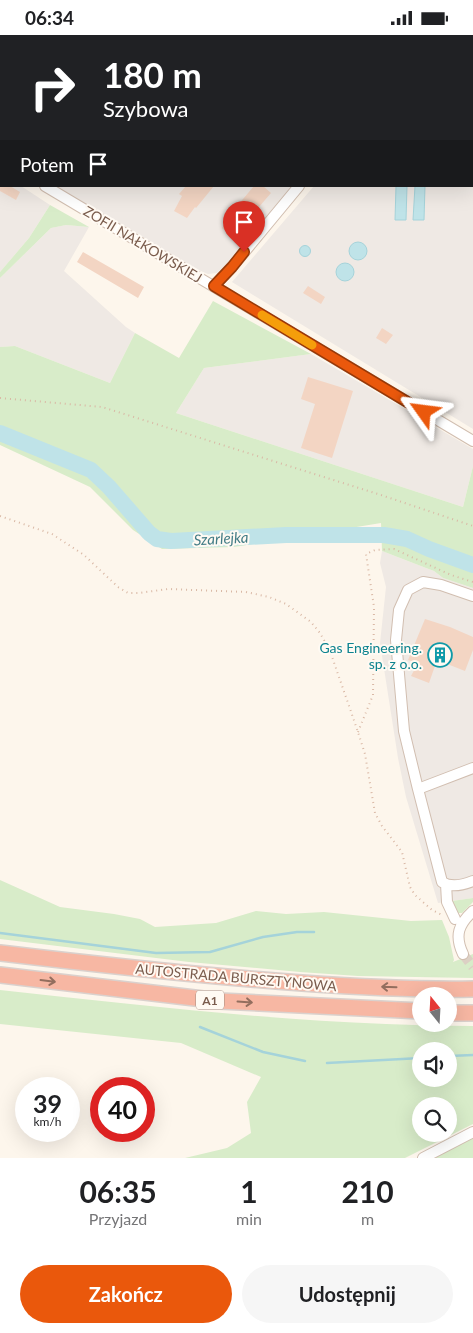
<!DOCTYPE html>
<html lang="pl">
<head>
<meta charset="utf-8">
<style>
  :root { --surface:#fff; --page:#f6f6f6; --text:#202124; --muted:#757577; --accent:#ea580c }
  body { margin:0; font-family:Lato,sans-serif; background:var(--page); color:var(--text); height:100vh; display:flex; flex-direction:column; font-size:19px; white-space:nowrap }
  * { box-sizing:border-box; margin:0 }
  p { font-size:16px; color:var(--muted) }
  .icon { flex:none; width:28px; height:28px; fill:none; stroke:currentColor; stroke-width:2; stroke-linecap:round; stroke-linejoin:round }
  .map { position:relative; height:1123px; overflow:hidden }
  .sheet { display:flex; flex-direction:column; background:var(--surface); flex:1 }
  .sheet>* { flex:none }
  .banner { position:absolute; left:0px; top:0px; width:474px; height:152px; box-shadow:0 5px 20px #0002; background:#202124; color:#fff; overflow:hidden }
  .needle { width:32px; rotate:342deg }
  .controls { position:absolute; left:412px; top:952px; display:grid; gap:10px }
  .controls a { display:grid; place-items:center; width:45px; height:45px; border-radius:50%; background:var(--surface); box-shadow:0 5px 20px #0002; font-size:25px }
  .speed { position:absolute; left:15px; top:1042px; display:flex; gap:10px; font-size:25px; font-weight:700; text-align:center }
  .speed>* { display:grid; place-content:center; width:65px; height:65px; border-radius:50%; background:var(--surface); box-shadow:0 5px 20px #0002; line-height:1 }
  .speed small { font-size:12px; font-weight:400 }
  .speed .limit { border:8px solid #d22; background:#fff; color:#111 }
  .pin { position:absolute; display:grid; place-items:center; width:42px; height:42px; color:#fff; margin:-51px -21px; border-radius:50% 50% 50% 0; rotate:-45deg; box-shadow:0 0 5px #0007 }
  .pin .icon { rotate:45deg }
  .me { position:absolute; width:55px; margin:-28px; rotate:301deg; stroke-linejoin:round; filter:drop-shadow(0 0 4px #0008) }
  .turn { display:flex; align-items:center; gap:18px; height:105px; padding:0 20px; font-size:22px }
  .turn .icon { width:65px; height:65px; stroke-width:2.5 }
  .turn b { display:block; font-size:35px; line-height:42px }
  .then { display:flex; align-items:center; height:48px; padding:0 20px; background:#0003; gap:10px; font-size:19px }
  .eta { display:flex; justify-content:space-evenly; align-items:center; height:85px; text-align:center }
  .eta b { font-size:30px; font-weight:700; line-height:35px }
  .cta { display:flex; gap:10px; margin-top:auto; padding:10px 20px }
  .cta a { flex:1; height:58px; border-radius:30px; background:var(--accent); color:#fff; font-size:20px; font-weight:700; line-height:58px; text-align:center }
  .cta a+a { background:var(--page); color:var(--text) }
  .status { display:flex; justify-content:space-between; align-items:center; height:35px; padding:0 25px; background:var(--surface); direction:ltr }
  .status svg { height:14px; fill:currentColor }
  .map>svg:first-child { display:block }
  .industrial { fill:#efe9e4 }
  .green { fill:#d8ecc9; fill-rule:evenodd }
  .water { fill:#bfe3e8; stroke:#a5d3da }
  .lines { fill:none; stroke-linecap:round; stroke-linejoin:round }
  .stream { stroke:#a5d3da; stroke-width:2.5 }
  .river { stroke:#bfe3e8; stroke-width:16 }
  .building { fill:#f3d5c3 }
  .minor-tunnel { stroke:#dcd0c4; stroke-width:10; stroke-dasharray:10 5; stroke-linecap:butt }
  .minor-casing { stroke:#d1beb0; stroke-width:12 }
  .highway-casing { stroke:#dad1cd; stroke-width:18 }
  .path { stroke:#d9b8a5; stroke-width:2; stroke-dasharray:1 4; stroke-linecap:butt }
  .minor { stroke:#fff; stroke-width:10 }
  .highway { stroke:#f7b7a3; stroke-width:15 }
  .oneway { stroke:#936e5e }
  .route-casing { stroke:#983908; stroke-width:12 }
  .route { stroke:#ea580c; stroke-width:9 }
  .slow { stroke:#f59e0b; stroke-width:9 }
  .labels { text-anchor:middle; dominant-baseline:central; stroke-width:4; stroke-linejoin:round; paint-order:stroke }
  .shield { fill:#fffaf3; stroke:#a28b7f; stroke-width:1 }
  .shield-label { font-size:12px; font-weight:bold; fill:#7a5c4d }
  .street-label { font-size:14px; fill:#7a5c4d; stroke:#fffaf3 }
  .culture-label { font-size:14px; fill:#0d838f; stroke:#fffaf3; text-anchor:end }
  .water-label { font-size:15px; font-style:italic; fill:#437c86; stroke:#fffaf3 }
</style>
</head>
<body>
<div class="status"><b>06:34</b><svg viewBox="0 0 49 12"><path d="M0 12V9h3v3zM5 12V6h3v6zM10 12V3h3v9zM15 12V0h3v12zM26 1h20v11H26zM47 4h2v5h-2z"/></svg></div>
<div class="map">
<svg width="473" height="1123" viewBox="0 0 473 1123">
  <rect width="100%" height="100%" fill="#fdf6ec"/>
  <!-- industrial -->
  <path class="industrial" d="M0,0h386l1,1h-386v119l-1,-1z
    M473,36v358l-241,-147 82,-96h158z
    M0,138l1,1v12h20l29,19 -21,33 -29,34z
    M54,151h238l-67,82 -8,5 -9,1 -19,-8z
    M66,190l23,2 -25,44 62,56 9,6 -25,50 -95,-37 -15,1v-69l51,-50z
    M311,319l162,95v17l-10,41 -287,-94 28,-45z
    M382,516l44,17 8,3 9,7 30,10v310l-35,5 -32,-106 -8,-39 -18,-115 6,-56 -6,-24z"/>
  <!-- green -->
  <path class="green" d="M50,170l39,22 -23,-2 -15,3 -51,50v-6l29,-34z
    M213,266l98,53 -107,14 -28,45 287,94 10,-41v122l-30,-10 -9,-7 -8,-3 -44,-17 -1,-28 -147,24 -72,2 -29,-19 -43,-43 -90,-42v-98l15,-1 95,37 25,-50 44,25z
    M0,845l60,27 54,7 26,5 15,8 61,-4 40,-12 30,3 38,-2 87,9 31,-1 7,17 5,23 -1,2 20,-8v24l-115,-2 -58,-4 -111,-10 -189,-23z
    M473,863v4l-11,11h-6l-4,-12z
    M0,955c128,14 257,29 386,34 29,1 58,2 87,2v98l-68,34h-220l42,-10 24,-15 -4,-31 14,-25 -80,-34 -181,-19zM421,1016h28v28h-28zM421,1071h28v28h-28z
    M473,1101v22h-41z"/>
  <!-- water -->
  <path class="water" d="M396,151h11l-1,34h-11z
    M415,151h10l-1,34h-11z
    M349 216a9 9 0 1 1 18 0a9 9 0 1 1-18 0Z
    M299.5 216a5.5 5.5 0 1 1 11 0a5.5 5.5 0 1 1-11 0Z
    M336 237a9 9 0 1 1 18 0a9 9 0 1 1-18 0Z"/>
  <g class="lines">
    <!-- stream -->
    <path class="stream" d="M0,898l156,20 54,-1 53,-15 34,-5h17
      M200,992l63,25 42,9
      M449,1021l24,-1
      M327,1028l94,-5"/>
    <!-- river -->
    <path class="river" d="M0,398l91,37 18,17 40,46 8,6 14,2 115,-6h98l23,4 22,10 44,16"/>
  </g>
  <!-- building -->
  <path class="building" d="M0,151h10l10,6 -4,8 -16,-9z
    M186,151h28l-18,22 -1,-1 -8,11 -13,-7 8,-15 -3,-2z
    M254,151h9l8,7 -38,44 -11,-9 12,-14 -2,-2z
    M83,217l61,35 -6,11 -61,-36z
    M308,251l17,11 -4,7 -18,-11z
    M382,293l11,7 -7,9 -10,-6z
    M308,342l45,14 -21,67 -31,-10 14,-44 -14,-5z
    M425,584l25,8 23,10v13l-8,21 -28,-11 -8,23 -18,-7 7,-13 -10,-3z"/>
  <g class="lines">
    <!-- minor-tunnel -->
    <path class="minor-tunnel" d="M463,919l10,13"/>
    <!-- minor casing -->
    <g class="minor-casing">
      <path id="minor" d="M426,1l1,-1
        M0,125l1,1
        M45,151l428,255
        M214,251l18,-19 67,-81
        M473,733l-55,21 24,93c9,6 21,3 31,-1
        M418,754l-14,-58 -8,-91 3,-30 9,-20 15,-8 18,3 32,11
        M446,849l1,18 8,17
        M463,919c-9,-19 -4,-30 10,-43
        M423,1123l50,-26"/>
    </g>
    <!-- highway casing -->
    <g class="highway-casing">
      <path id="highway" d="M0,918c101,12 201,23 302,30 57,4 114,7 171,6
        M0,940l220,26 201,10
        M449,978h24"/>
    </g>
    <!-- path -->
    <path class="path" d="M444,0l1,1
      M472,38h1
      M0,363l102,9 279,88 92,31
      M0,481l52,18 32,21 34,32 10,6h11l29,-4 78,3 23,5 17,7 25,18 9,11 10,18 28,81 7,22 10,59 7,13 20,26 8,35 5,8 17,15 10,5
      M358,697l15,-37 1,-88 -8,-53 9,-4 19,-1 57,26 22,7"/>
    <!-- minor -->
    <use href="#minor" class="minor"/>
    <!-- highway -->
    <use href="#highway" class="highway"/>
  </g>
  <!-- one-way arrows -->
  <defs><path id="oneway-shaft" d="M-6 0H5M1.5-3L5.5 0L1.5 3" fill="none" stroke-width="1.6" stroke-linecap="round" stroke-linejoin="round" transform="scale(1.25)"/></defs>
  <g class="oneway">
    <use href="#oneway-shaft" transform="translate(48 946) rotate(7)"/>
    <use href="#oneway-shaft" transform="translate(389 952) rotate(-178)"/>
    <use href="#oneway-shaft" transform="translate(245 967) rotate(4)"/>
  </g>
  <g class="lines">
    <!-- route casing -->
    <g class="route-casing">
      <path id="route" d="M244,217l-12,15 -18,19 210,126"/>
    </g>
    <!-- route -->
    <use href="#route" class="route"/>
    <!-- slow -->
    <path class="slow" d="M262,280l50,30"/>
  </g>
  <!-- icons -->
  <defs>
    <g id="building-ring" transform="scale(1.25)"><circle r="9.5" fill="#fffaf3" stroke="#0f9aa8" stroke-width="1.5"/><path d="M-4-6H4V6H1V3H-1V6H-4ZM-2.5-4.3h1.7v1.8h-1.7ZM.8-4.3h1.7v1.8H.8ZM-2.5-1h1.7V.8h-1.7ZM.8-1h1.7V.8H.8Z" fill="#0f9aa8"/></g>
  </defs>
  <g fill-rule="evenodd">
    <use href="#building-ring" x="440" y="620"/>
  </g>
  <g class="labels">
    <!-- shield labels -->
    <rect class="shield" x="196" y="955.5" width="28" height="19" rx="4"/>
    <g class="shield-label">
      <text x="210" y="965">A1</text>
    </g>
    <!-- street labels -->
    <g class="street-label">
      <text transform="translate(143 209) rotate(31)">ZOFII NAŁKOWSKIEJ</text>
      <text transform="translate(236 942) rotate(5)">AUTOSTRADA BURSZTYNOWA</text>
    </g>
    <!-- culture labels -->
    <g class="culture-label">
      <text x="422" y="612">Gas Engineering.<tspan x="422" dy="16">sp. z o.o.</tspan></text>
    </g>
    <!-- water labels -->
    <g class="water-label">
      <text transform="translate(221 503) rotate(-3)">Szarlejka</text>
    </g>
  </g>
</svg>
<div class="controls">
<a><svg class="needle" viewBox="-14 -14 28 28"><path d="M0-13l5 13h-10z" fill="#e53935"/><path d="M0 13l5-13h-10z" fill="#757577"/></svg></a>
<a><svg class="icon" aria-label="sound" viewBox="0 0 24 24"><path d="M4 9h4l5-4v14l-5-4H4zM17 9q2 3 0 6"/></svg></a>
<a><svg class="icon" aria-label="search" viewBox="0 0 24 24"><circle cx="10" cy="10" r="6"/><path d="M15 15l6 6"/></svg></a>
</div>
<div class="speed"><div>39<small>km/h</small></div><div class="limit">40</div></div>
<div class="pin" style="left:244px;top:217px;background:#d93025"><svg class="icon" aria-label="arrive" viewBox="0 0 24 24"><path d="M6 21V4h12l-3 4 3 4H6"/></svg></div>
<svg class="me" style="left:424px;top:377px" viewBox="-20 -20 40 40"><path d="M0-17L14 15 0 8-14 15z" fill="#ea580c" stroke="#fff" stroke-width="4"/></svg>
<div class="banner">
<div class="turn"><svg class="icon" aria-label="right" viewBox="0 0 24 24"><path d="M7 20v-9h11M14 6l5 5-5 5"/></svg><div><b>180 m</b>Szybowa</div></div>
<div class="then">Potem<svg class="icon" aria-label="arrive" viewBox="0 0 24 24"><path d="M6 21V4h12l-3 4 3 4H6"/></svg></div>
</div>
</div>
<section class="sheet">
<div class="eta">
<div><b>06:35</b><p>Przyjazd</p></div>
<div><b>1</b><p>min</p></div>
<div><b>210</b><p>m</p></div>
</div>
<div class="cta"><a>Zakończ</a><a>Udostępnij</a></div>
</section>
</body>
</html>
